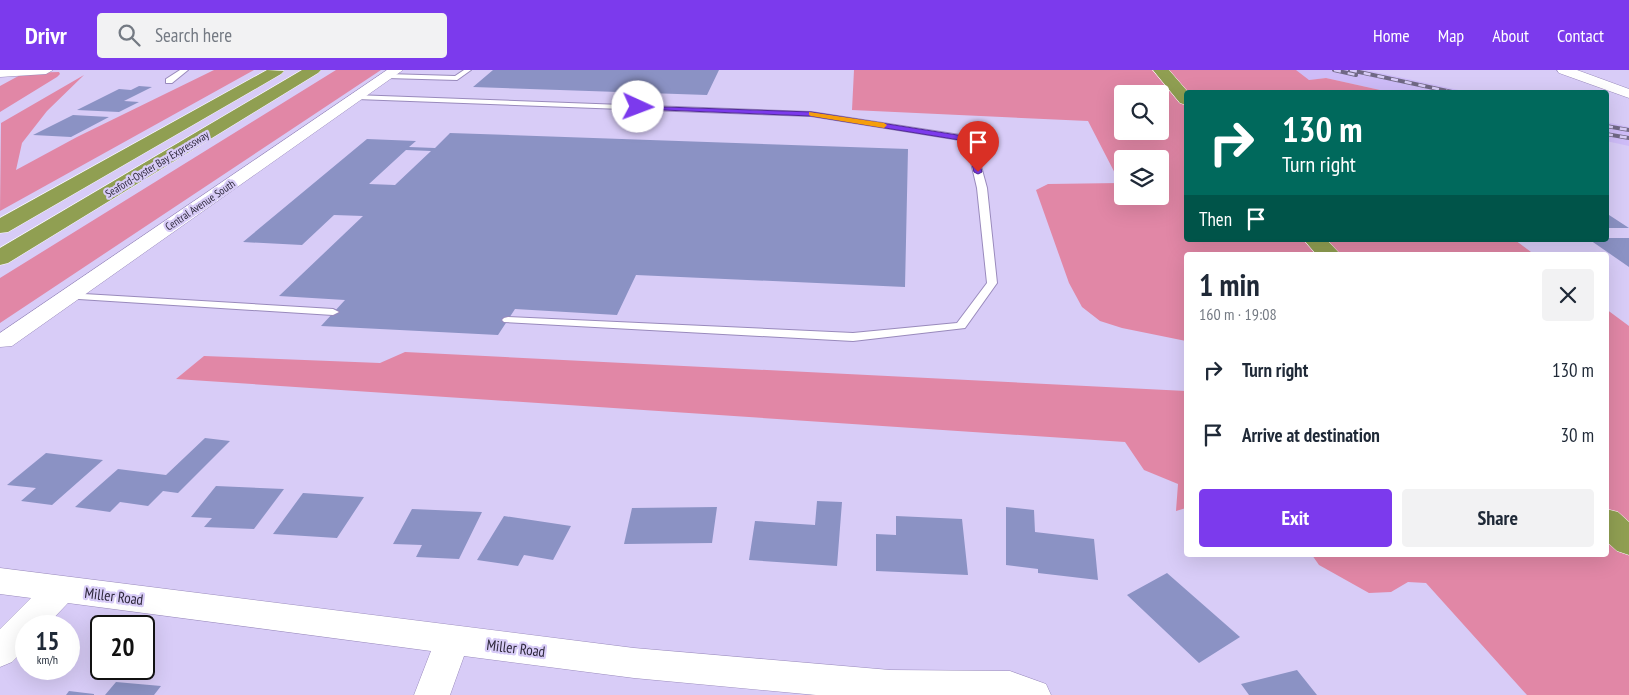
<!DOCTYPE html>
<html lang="en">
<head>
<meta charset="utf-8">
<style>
  :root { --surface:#fff; --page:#f2f2f3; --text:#1f2937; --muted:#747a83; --accent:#7c3aed }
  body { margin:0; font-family:"PT Sans Narrow",sans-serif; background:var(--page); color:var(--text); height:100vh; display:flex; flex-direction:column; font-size:19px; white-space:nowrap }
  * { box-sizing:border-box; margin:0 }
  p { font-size:16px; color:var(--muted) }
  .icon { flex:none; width:28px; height:28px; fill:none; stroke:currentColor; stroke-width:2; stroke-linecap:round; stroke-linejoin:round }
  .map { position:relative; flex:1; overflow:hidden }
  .side { position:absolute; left:1184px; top:182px; width:425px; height:305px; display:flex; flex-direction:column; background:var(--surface); border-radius:5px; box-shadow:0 5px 20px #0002 }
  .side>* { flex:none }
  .top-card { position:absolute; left:1184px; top:20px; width:425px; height:152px; border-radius:5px; box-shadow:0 5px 20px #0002; background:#00695c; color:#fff; overflow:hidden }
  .fabs { position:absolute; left:1114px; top:15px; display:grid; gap:10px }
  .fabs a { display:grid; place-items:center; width:55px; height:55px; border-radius:5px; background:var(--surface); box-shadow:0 5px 20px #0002; font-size:25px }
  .speed { position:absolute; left:15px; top:545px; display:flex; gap:10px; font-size:25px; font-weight:700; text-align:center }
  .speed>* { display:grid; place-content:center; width:65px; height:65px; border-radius:50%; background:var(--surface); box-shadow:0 5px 20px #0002; line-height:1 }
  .speed small { font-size:12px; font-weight:400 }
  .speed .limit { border:2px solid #111; border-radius:8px; background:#fff; color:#111 }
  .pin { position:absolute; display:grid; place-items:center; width:42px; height:42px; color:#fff; margin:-51px -21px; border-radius:50% 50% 50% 0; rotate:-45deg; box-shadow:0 0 5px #0007 }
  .pin .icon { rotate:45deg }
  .me { position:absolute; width:55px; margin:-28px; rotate:92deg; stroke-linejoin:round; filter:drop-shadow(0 0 4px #0008) }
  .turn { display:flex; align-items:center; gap:18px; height:105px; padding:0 15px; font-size:22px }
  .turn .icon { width:65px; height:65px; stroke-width:2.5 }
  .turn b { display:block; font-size:35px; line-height:42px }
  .then { display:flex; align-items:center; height:48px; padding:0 15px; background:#0003; gap:10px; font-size:19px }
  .round { display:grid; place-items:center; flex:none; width:52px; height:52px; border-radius:5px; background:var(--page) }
  .headline { display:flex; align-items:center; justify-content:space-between; height:85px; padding:0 15px }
  h1 { font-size:30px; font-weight:600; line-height:38px }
  .cta { display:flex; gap:10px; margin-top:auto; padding:10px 15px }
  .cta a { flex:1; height:58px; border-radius:5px; background:var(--accent); color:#fff; font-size:20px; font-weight:600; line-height:58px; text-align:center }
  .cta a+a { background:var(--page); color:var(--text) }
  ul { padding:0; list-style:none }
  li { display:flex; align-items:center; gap:15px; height:65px; padding:0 15px }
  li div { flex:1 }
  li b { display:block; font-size:19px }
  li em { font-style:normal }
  header { display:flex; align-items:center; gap:30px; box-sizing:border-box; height:70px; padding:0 25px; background:var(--accent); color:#fff }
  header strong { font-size:24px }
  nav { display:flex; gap:28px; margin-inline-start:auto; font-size:18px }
  .search { width:350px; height:45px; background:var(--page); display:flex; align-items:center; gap:12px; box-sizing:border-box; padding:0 18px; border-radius:5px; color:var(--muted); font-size:19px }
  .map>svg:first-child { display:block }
  .built { fill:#cebcf8 }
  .green { fill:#e187a6; fill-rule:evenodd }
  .building { fill:#8b92c4; fill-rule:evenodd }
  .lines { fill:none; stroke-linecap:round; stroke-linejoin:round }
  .lane-casing { stroke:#998abc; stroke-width:2 }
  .street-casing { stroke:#998abc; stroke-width:1 }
  .highway-casing { stroke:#fff; stroke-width:1 }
  .lane { fill:#fff; fill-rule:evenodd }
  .street { fill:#fff; fill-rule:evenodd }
  .highway { fill:#909f52; fill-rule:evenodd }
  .rail-casing { stroke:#706885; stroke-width:4 }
  .rail { stroke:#d8ccf7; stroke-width:2.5; stroke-dasharray:7; stroke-linecap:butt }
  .route { fill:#7c3aed; stroke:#51269a }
  .slow { fill:#f59e0b }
  .labels { text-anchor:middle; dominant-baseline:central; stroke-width:4.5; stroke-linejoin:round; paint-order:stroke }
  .far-street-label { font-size:11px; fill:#2e283c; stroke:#d8ccf7 }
  .near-street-label { font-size:15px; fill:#2e283c; stroke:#d8ccf7 }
</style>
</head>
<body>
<header>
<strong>Drivr</strong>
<div class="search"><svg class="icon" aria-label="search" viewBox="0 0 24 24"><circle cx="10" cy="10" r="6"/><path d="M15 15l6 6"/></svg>Search here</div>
<nav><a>Home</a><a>Map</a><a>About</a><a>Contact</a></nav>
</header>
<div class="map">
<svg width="1629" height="625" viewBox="0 0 1629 625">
  <rect width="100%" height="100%" fill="#d8ccf7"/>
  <!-- built -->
  <path class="built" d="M1253,0h113l102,22h-79l-63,-14 -17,2z
    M1606,52l23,5v19l-23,-5z"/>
  <!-- green -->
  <path class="green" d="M214,0h40l-254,141 1,-88 83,-48 -37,36 -25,32 -6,27 61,-33z
    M336,0h45l-381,253v-45z
    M854,0h442l13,10 17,-2 63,14h-203v148h329l20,15h-349v86l-64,-13 -22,-7 -18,-14 -13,-24 -33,-93 12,-6 72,-1 -32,-62 -236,-11zM1122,24h38v37h-38zM1122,89h38v37h-38z
    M59,2l1,2 -3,3 -57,35v-26l24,-13z
    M1606,239l23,17v369h-102l-101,-112 -18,-1 -17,10 -22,1 -50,-28 -7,-10h294z
    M405,282l781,39v117l-10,3 2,-27 -34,-14 -19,-28 -949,-63 28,-23 176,7z"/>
  <!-- building -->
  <path class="building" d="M493,0h226l-12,25 -234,-8z
    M139,16l13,1 -28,14 15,1 -20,10 -42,-2 42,-21 12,1z
    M73,45l36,2 -38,20 -38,-2z
    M450,63l458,16 -3,138 -269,-12 -19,40 -102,-6 -17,26 -177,-9 24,-26 -66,-4 84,-80 -29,-1 -32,30 -59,-3 124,-103 49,2 -7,6 26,1zM406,80l25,1 -36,34 -26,-1z
    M1606,143l23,15h-23z
    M1606,168h23v29l-39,-27h16z
    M205,368l25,3 -52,52 -15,-2 -15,15 -28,-4 -10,10 -35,-5 43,-38 48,6z
    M46,383l57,7 -51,45 -31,-4 15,-13 -29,-3z
    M216,416l68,3 -30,40 -50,-2 8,-9 -21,-1z
    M303,423l61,4 -27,41 -64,-4z
    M817,431l25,1 -5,64 -88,-6 6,-39 60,4z
    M717,437l-5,36 -88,1 8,-36z
    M1006,437l28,3 1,22 59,7 4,41 -60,-7v-4l-32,-4z
    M412,439l70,3 -23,47 -43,-2 6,-12 -29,-1z
    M504,446l67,10 -18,34 -29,-5 -6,11 -41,-6z
    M896,446l66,3 6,56 -92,-4v-37l20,1z
    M1167,503l73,64 -41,26 -72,-68z
    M1297,600l20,25h-68l-8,-11z
    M116,612l45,4 -7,9h-49z
    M69,621l25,3v1h-28z"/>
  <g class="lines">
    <!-- lane casing -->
    <g class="lane-casing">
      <path id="lane" d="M180,0h8l-16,13h-6v-4z
        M464,0h7l-14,10 -70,-2 -4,-2 4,-2 68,2z
        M354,25l457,17 162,25 14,51 10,95 -32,45 -112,13 -349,-19 -2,-2 2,-2 4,-1 345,16 104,-10 30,-40 -10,-95 -11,-47 -155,-25 -454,-17 -4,-2z
        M67,223l266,16 6,3 -6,3 -270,-17 -1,-2z"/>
    </g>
    <!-- street casing -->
    <g class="street-casing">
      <path id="street" d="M0,0h53l-7,4 -46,3z
        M387,0h16l-391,276 -12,1v-14z
        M1557,0h20l52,19v9l-70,-25z
        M0,498l634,80 256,22 120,1 36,13 5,11h-235l-182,-17 -170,-22 -14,39h-36l17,-44 -363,-48 -22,23h-20v22l-14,14 -12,5v-38l31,-31 -31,-4z"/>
    </g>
    <!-- highway casing -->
    <g class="highway-casing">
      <path id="highway" d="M267,0l17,1 -3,3 -273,158 -8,1v-15z
        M302,0h19l-3,3 -310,190 -8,2v-17z
        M1153,0h16l19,22h-2v13l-6,-2z
        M1304,170h23l14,15h-24z
        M1606,439l12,3 11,10v33l-12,-4 -11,-10z"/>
    </g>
    <!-- lane -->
    <use href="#lane" class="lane"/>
    <!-- street -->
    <use href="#street" class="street"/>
    <!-- highway -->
    <use href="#highway" class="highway"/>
    <!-- rail casing -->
    <g class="rail-casing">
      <path id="rail" d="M1334,0l22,5
        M1350,0l102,22
        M1606,56l23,4
        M1606,64l23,4"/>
    </g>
    <!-- rail -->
    <use href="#rail" class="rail"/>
  </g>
  <!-- route -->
  <path class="route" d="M635,36l176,6 159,25 3,2 9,33 -4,2 -4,-2 -8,-31 -155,-25 -173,-7 -4,-2z"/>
  <!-- slow -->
  <path class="slow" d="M809,42l75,11 3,2 -3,3 -73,-12 -2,-1z"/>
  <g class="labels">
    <!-- far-street labels -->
    <g class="far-street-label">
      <text transform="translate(157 94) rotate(-31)">Seaford-Oyster Bay Expressway</text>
      <text transform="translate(200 135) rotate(-34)">Central Avenue South</text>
    </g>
    <!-- near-street labels -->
    <g class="near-street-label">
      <text transform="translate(114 526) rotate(7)">Miller Road</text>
      <text transform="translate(516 578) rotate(7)">Miller Road</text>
    </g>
  </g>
</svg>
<div class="fabs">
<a><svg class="icon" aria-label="search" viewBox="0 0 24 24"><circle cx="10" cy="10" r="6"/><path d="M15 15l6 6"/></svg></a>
<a><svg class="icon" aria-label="layers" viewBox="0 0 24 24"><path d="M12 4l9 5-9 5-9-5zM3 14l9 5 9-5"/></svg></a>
</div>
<div class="speed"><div>15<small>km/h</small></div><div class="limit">20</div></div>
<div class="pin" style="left:978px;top:102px;background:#d93025"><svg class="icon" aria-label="arrive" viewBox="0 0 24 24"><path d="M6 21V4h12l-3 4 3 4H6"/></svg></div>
<svg class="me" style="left:638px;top:37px" viewBox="-20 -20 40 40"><circle r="19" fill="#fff"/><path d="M0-13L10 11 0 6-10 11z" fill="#7c3aed"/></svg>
<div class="top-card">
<div class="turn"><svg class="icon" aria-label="right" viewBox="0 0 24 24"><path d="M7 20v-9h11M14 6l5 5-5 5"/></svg><div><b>130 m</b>Turn right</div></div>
<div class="then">Then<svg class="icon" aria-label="arrive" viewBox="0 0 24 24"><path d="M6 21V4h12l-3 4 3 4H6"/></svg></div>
</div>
<section class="side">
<div class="headline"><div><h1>1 min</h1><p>160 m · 19:08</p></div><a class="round"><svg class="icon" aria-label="close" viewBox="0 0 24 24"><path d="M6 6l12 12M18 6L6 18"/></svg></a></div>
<ul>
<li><svg class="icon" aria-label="right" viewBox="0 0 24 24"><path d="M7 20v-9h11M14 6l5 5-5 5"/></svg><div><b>Turn right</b></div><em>130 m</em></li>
<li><svg class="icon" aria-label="arrive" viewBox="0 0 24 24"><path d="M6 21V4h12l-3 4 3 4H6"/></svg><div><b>Arrive at destination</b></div><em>30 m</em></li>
</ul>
<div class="cta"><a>Exit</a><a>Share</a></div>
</section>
</div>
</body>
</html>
